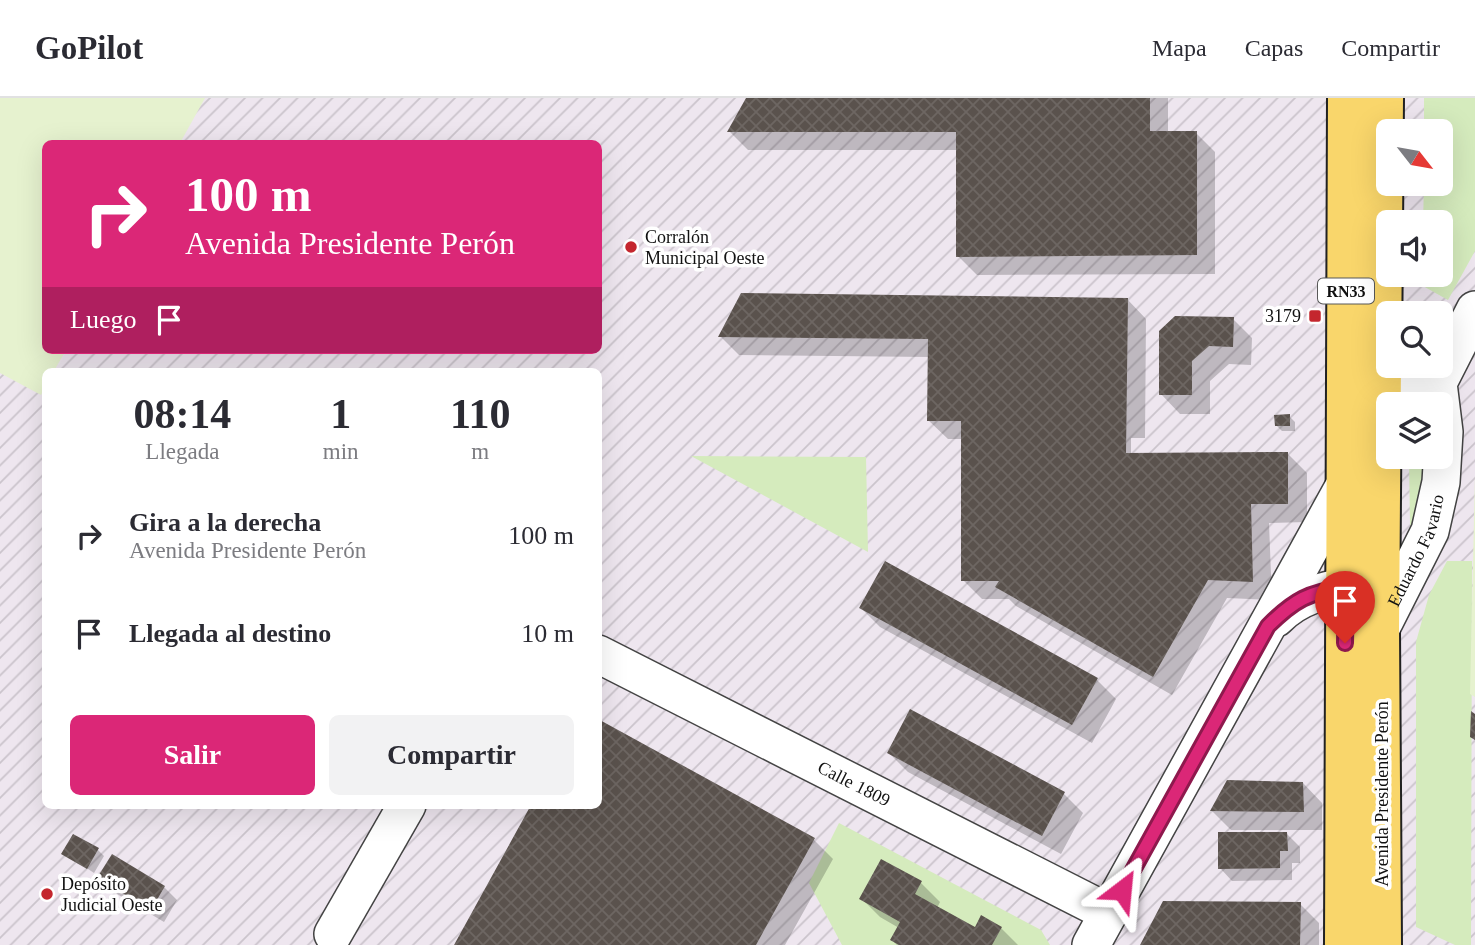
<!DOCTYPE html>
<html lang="es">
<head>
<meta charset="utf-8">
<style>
  :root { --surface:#fff; --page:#f2f2f3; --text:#2b2b33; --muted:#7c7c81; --line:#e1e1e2; --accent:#db2777 }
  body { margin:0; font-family:"Times New Roman",serif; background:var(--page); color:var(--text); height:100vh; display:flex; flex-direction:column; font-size:26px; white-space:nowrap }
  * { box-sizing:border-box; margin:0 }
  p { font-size:23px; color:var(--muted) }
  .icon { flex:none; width:38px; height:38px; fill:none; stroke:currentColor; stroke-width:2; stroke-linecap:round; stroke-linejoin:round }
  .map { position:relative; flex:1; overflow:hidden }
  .sheet { position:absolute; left:42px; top:270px; width:560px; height:441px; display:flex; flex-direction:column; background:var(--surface); border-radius:10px; box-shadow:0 7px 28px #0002 }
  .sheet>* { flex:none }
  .guide { position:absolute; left:42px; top:42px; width:560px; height:214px; border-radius:10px; box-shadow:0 7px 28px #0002; background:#db2777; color:#fff; overflow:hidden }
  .needle { width:46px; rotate:121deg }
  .buttons { position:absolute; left:1376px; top:21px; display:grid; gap:14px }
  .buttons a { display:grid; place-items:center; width:77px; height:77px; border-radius:10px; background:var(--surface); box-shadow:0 7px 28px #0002; font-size:35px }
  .pin { position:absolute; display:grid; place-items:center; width:60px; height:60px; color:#fff; margin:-72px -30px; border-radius:50% 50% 50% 0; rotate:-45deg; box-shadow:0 0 7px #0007 }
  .pin .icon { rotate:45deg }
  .me { position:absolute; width:77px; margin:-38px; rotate:29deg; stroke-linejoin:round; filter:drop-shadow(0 0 5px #0008) }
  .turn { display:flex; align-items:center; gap:24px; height:147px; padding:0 28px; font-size:32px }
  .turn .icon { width:91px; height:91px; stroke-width:2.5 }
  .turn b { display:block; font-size:49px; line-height:60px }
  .then { display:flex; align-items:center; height:66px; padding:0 28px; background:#0003; gap:14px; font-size:26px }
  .eta { display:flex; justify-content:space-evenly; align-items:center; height:119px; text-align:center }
  .eta b { font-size:42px; font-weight:700; line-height:49px }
  .primary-button { display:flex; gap:14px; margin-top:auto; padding:14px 28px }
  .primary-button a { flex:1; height:80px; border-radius:10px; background:var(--accent); color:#fff; font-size:28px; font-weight:700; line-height:80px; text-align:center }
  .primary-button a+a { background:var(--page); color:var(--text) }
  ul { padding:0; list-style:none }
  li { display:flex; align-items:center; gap:21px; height:98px; padding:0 28px }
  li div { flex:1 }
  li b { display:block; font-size:26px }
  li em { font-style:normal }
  header { display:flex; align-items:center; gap:42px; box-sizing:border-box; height:98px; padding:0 35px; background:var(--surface); border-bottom:2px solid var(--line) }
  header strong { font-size:33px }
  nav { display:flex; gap:38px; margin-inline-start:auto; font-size:24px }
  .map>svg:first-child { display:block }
  .industrial { fill:url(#industrial-furrows); fill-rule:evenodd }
  .grass { fill:#d5ebbd }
  .pitch { fill:#e6f2cf }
  .shadow { fill:#0003 }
  .building { fill:url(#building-cross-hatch) }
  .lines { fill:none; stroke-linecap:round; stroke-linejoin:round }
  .minor-casing { stroke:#444; stroke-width:40 }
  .major-casing { stroke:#222; stroke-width:42 }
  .minor { stroke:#fff; stroke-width:37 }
  .major { stroke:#f9d66b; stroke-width:38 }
  .route-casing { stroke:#8e194d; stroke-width:18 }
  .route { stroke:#db2777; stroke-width:12 }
  .poi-dot { fill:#c4262e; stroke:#fff; stroke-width:2.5 }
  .labels { text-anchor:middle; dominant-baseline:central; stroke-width:7; stroke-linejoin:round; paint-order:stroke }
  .shield { fill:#fff; stroke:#585858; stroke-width:2 }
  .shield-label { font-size:16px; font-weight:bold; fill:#111 }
  .poi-label { font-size:18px; fill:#111; stroke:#fff; text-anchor:start }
  .street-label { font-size:18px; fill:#111; stroke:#fff }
</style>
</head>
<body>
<header>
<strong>GoPilot</strong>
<nav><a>Mapa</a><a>Capas</a><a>Compartir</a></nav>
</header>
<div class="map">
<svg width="1475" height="847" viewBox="0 0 1475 847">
  <defs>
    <pattern id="industrial-furrows" width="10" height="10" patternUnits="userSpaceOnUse" patternTransform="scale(1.75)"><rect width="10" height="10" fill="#eee6ef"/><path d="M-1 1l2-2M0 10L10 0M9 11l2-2" fill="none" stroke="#cbc4cc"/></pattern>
    <pattern id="building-cross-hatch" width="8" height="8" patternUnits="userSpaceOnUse" patternTransform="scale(1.75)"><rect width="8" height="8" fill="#5a524d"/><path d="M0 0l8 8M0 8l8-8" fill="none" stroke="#6d6662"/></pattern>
  </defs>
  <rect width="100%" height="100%" fill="#fffdf5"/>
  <!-- industrial -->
  <path class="industrial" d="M0,0h1475v847h-1475zM1388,33h52v53h-52zM46,46h552v206h-552zM1388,124h52v53h-52zM1388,215h52v53h-52zM46,273h552v434h-552zM1388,306h52v53h-52z"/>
  <!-- grass -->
  <path class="grass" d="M1424,0h51v153l-27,49 -25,-14v-11h17v-53h-17l1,-38h16v-53h-16z
    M691,358l175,1 2,95z
    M1409,359h16v34l-9,34h-6z
    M1447,463h25l-1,384h-16l-39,-18v-285l13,-47z
    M839,725l202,107 9,15h-208l-33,-62z"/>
  <!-- pitch -->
  <path class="pitch" d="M0,0h205l-25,45 -134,1v206h20l-12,21h-8l-1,16 -4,8 -41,-22z
    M1475,377v222l-5,-3z"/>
  <!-- shadow -->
  <path class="shadow" d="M748,0h420v35h28l19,19v122l-238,1 -19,-19v-106h-210l-19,-19z
    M1127,201l19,20 -1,119h-14v17l157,-1 19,19v49l-38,1 3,77 -45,-2 -55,97 -156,-89 -7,-7h-27l-19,-19v-141h-15l-20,-19 2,-63 -191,-2 -19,-19z
    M1176,220l57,1 19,19 -1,27 -22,-1 -19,17v33h-30l-19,-20z
    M1289,318l6,6v9h-13l-6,-6z
    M886,466l211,116 19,19 -24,44 -212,-116 -19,-19z
    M889,655l175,41 19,19 -22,41 -153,-82z
    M1303,685l19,20v27h-91l-19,-19z
    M533,707l281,35 19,19 -48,86h-329z
    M1287,736l13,13v16h-8v17l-60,1 -12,-13z
    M98,752l6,6 -10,17 -30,-20z
    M100,780l64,9 13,13 -13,22 -52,-31z
    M921,785l19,19 -3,6 39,21 6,-11 19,10 17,17h-121l-5,-5 7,-12 -19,-11 -19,-19z
    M1300,806l19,19v22h-178z"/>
  <!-- building -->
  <path class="building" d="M746,0h404v33h47v124l-241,2v-125h-229z
    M741,195l387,5 -2,155 162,-1v52h-37l2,78 -45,-2 -55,97 -158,-90 4,-6h-38v-160h-34l1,-82 -210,-2z
    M1175,218l59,1 -1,30 -24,-1 -17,15v34h-33v-64z
    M1290,316v12h-15l-1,-11z
    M885,463l213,117 -26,47 -213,-117z
    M910,611l155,83 -23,44 -155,-83z
    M1471,613l4,3v26l-5,-3z
    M598,621l217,119 -59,107h-302l77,-140h67z
    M1227,682l76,2 1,30 -94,-1z
    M1218,734h69l1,19h-8v17l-62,1z
    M73,736l26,14 -12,21 -26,-15z
    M112,756l53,32 -14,24 -54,-32z
    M881,761l41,22 -7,13 60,33 6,-12 21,12 -10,18h-93l-9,-5 10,-18 -41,-23z
    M1163,803l138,1 -1,43h-160z"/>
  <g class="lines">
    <!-- minor casing -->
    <g class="minor-casing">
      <g id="minor">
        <path d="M1354,302l84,-17"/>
        <path d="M1276,520c28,-29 63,-29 100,-38"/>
        <path id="s1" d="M1380,532l50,-99 11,-49 3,-50 -6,-49 37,-73"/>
        <path id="s2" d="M598,556l511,259"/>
        <path d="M333,836l74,-129"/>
        <path d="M1091,847l255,-462"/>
      </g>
    </g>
    <!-- major casing -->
    <g class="major-casing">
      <path id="major" d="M1344,847l3,-847
        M1382,847l-2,-315 4,-532"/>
    </g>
    <!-- minor -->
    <use href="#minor" class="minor"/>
    <!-- major -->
    <use href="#major" class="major"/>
  </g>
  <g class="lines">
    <!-- route casing -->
    <g class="route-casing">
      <path id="route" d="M1122,792l146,-264c26,-26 41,-34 78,-39l-1,56"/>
    </g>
    <!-- route -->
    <use href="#route" class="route"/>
  </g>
  <!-- markers -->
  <g class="poi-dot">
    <circle cx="631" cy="149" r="7"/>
    <rect x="1308" y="211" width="14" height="14" rx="3.5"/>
    <circle cx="47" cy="796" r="7"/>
  </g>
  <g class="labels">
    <!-- shield labels -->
    <rect class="shield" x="1318" y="180.5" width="56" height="25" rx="5"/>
    <g class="shield-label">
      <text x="1346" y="193">RN33</text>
    </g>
    <!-- poi labels -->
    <g class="poi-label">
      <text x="645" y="139">Corralón<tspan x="645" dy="21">Municipal Oeste</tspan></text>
      <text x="1301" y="218" text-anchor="end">3179</text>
      <text x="61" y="786">Depósito<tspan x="61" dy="21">Judicial Oeste</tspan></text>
    </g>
    <!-- street labels -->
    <g class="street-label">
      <text stroke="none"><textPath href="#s1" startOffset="88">Eduardo Favario</textPath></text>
      <text stroke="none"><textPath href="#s2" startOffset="287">Calle 1809</textPath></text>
      <text transform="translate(1382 696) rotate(-90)">Avenida Presidente Perón</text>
    </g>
  </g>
</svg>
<div class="buttons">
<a><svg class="needle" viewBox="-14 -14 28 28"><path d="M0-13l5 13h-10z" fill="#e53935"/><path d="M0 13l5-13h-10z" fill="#7c7c81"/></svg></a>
<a><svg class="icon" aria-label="sound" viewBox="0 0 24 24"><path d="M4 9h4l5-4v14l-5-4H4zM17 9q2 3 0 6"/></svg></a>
<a><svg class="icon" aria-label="search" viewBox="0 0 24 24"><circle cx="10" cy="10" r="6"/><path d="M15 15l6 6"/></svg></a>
<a><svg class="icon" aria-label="layers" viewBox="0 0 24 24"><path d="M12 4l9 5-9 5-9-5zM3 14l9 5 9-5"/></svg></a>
</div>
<div class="pin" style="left:1345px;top:545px;background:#d93025"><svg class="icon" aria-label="arrive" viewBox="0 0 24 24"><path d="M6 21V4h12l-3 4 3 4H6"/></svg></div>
<svg class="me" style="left:1122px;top:792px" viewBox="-20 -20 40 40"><path d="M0-17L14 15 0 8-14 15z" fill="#db2777" stroke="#fff" stroke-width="4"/></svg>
<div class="guide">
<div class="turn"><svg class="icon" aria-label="right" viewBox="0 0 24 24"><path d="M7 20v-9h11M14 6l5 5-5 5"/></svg><div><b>100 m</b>Avenida Presidente Perón</div></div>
<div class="then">Luego<svg class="icon" aria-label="arrive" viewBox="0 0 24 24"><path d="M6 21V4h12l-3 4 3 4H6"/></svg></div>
</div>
<section class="sheet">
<div class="eta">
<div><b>08:14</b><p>Llegada</p></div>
<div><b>1</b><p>min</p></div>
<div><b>110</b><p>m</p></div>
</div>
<ul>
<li><svg class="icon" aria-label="right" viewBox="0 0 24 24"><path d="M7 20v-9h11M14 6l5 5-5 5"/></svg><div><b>Gira a la derecha</b><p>Avenida Presidente Perón</p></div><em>100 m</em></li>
<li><svg class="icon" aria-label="arrive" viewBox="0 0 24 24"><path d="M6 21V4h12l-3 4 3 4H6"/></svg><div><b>Llegada al destino</b></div><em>10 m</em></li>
</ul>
<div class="primary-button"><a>Salir</a><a>Compartir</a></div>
</section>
</div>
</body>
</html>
